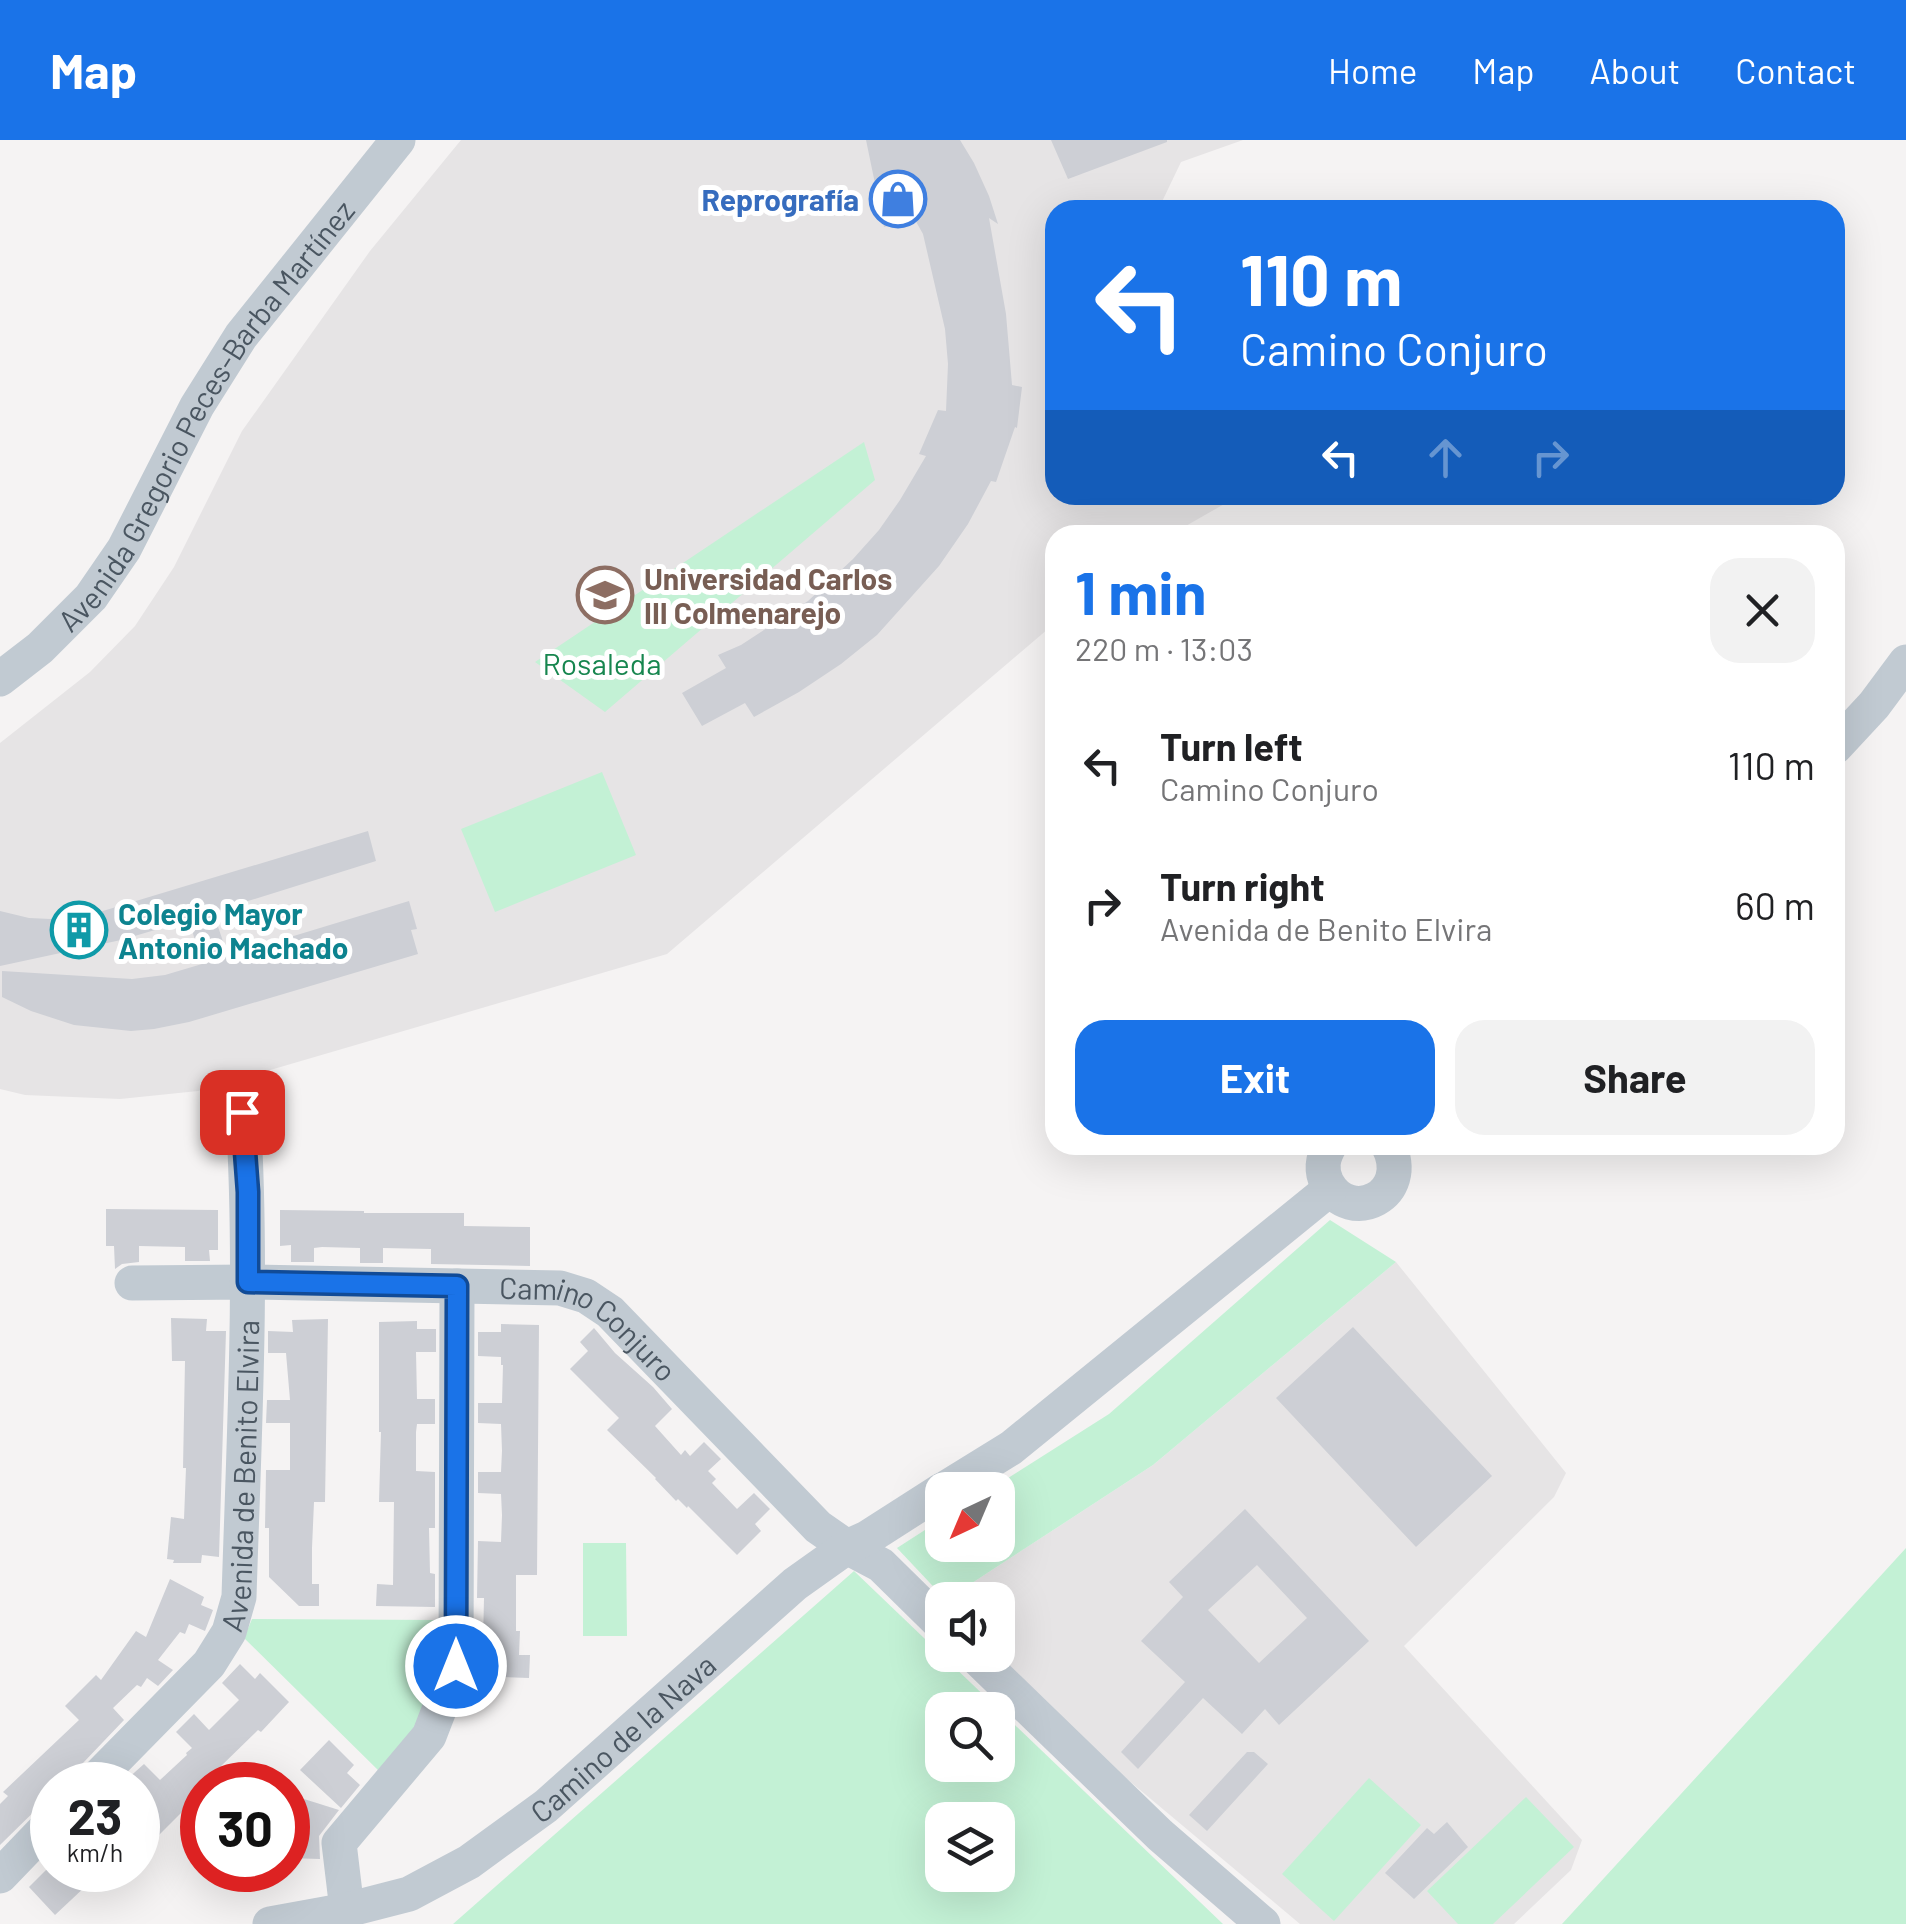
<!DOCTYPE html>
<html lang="en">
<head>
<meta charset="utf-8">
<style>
  :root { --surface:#fff; --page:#f2f2f2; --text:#202124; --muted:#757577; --accent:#1a73e8 }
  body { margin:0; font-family:Barlow,sans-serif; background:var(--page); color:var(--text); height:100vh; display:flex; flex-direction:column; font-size:38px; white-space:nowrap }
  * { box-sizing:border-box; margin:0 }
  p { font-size:32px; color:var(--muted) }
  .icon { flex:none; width:55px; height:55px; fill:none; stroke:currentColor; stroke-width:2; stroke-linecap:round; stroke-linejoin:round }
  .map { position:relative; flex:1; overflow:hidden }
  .details { position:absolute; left:1045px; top:385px; width:800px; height:630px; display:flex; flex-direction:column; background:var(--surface); border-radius:30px; box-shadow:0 10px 40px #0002 }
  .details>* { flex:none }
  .hud { position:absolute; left:1045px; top:60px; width:800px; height:305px; border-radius:30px; box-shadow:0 10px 40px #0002; background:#1a73e8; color:#fff; overflow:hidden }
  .needle { width:65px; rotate:224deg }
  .buttons { position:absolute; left:925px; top:1332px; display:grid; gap:20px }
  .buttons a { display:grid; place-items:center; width:90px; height:90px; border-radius:20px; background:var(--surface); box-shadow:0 10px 40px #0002; font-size:50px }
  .speed { position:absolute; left:30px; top:1622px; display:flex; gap:20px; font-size:50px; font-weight:700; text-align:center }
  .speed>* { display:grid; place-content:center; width:130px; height:130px; border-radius:50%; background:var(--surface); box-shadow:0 10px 40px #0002; line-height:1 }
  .speed small { font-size:25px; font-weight:400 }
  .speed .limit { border:15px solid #d22; background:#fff; color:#111 }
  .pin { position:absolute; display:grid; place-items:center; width:85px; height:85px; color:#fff; margin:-42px; border-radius:20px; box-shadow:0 5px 15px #0006 }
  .me { position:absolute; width:110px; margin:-55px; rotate:0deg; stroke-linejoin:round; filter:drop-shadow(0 0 8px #0008) }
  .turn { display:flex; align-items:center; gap:35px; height:210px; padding:0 30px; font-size:45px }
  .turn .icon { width:130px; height:130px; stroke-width:2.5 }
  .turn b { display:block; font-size:70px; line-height:85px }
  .lanes { display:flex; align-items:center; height:95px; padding:0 30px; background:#0003; justify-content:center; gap:50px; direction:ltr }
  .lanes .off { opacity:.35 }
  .round { display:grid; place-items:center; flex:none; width:105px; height:105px; border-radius:30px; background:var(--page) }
  .headline { display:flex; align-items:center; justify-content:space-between; height:170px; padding:0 30px }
  h1 { font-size:60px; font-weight:700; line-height:75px; color:var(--accent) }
  .primary-button { display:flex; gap:20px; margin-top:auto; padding:20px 30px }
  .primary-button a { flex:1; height:115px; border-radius:30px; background:var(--accent); color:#fff; font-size:40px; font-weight:700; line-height:115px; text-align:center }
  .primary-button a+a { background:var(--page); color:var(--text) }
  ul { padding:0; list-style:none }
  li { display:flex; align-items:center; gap:30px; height:140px; padding:0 30px }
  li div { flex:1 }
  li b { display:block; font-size:38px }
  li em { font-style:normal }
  header { display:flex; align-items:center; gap:60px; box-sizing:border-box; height:140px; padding:0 50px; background:var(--accent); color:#fff }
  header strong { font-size:48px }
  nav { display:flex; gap:55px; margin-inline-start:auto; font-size:35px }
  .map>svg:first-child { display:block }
  .education { fill:#e6e4e5 }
  .green { fill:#c3f1d5; fill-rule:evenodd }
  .building { fill:#cdcfd5; fill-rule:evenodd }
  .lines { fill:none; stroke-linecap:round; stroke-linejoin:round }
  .minor { stroke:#c1cad2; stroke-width:35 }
  .route-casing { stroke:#114b97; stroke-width:25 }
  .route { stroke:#1a73e8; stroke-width:18 }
  .labels { text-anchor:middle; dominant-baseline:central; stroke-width:10; stroke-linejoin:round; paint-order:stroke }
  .shop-label { font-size:30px; font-weight:bold; fill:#366cbe; stroke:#fff; text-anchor:end }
  .street-label { font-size:30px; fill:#4a5661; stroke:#fff }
  .education-label { font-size:30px; font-weight:bold; fill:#785e54; stroke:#fff; text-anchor:start }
  .park-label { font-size:30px; fill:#17864f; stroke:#fff }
  .culture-label { font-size:30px; font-weight:bold; fill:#0d838f; stroke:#fff; text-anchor:start }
</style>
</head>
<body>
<header>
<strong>Map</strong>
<nav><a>Home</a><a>Map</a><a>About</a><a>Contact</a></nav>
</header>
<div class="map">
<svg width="1906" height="1784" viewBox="0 0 1906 1784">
  <rect width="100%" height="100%" fill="#f5f3f3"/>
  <!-- education -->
  <path class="education" d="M461,0h782l-62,22 -23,48h-103v285h185l-70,40h-115v88l-388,331 -469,137 -78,8 -95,-4 -25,-6v-346l90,-71 45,-46 39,-59 68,-136 128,-180z
    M1396,1122l170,211 -12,24 -150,149 178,194 -11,30 -57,54h-214l-210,-176 -92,-94v-54h-52l207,-135z"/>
  <!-- green -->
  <path class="green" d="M864,302l11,38 -270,232 -70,-50z
    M602,632l34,83 -141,57 -34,-83z
    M1330,1080l66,42 -243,203 -207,135 -49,-52 45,-29v26h56v-55h-9l120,-76z
    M583,1403h43l1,93h-44z
    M1906,1408v376h-344z
    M854,1431l369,353h-770zM998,1570v55h-56v-55zM942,1680h56v55h-56z
    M252,1479l185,1 -2,56 -19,53 -35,44 -137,-135z
    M1369,1638l52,47 -87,96 -52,-47z
    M1526,1657l48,50 -81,77h-35l-31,-33z"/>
  <!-- building -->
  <path class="building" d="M866,0h94l14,23 15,33 9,28 -9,-6 17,96 6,71 10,2 -5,41 -2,-1 -19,55 -5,-1 -23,43 -29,42 -62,69 -36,29 -42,28 -45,25 -9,-14 -43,23 -20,-33 44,-25 -8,-13 23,-10 67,-44 45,-42 26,-29 21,-30 26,-44 -7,-2 19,-44 8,1 2,-47 -3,-35 -22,-95 -9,-16 -30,9z
    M1051,0h116v2l-99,37z
    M368,691l8,30 -163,51 15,44 181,-55 8,28 -6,1 7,24 -229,68 -35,7 -23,2 -57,-6 -43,-14 -29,-14v-26l130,8 33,-4 37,-11 -13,-44 -68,20 -121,26v-55l29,7 44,2z
    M106,1069l112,1v40h-9l1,11h-25v-14l-46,-1v16l-17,2 -7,5 -1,-23h-8z
    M280,1070l84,1v2h100v13l66,1v39l-99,-2v-15l-48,-1v15h-23v-15l-38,-1 -8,1v14h-23v-17l-11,1z
    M171,1178l36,1 -1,12h20l-7,226 -17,-2 -1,8h-28l1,-3 -7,-1 4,-42 13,2 2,-51h-3l2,-107h-13z
    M328,1179l-3,183h-11l-2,46v36h7v22h-20l-30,-29v-49h-4l1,-58h24v-47h-24l1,-23h23l-4,-47h-18v-22l25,1 -1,-12z
    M417,1181v8h19v23h-20l1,47h18v25h-18l-1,8v39l19,1v56h-6l1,45 5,1v33l-59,-1 1,-22 16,1 1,-83h-15l2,-70h-2v-110z
    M501,1184l38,1 -2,250h-21v56h4l-1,24h11l-1,23 -29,-1v-10h-23v-23h6l1,-46h-7l1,-57 23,1 1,-27 -1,-21 -23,-1v-21h23l1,-21 -1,-27 -23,-1v-20h24l1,-38h-2v-8l-23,-1v-24h23z
    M1353,1187l139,149 -76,71 -140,-149z
    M594,1188l21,25 38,34 19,22 -17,17 26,29 4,-5 5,6 14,-14 17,17 -13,12 8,8 -4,4 25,26 17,-16 16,16 -15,15 6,7 -24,24 -49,-49 -1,2 -9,-9 -2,2 -21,-22 1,-1 -49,-48 12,-12 -49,-49 18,-18 -8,-9z
    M1245,1369l124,132 -90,84 -14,-16 -23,25 -39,-36 -65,71 -17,-17 64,-70 -44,-41 42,-44 -14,-15zM1257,1425l50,53 -48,45 -51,-53z
    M170,1439l34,18 -3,8 12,5 -8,21 -16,-7 -4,10 -5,-2 -22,28 15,10 -15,16 -11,-8 -6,9 -4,-2 -24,23 11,12 -62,65h-10v9l-52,51v-41l8,-8 -5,-4 76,-72 -14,-14 31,-31 5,5 35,-49 10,6z
    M240,1524l15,15 5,-6 29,29 -28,30 -3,-2 -40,39 3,3 -13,13h-6v5l-10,12 -54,54v-71h-7l-5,-5 18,-16 16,16 27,-25 -1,-2 6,-5 -16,-16 18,-18 15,16 30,-30 -17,-17z
    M329,1600l25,25 -7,8 13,12 -19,23 -41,-38z
    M1247,1612h7l14,12 -61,67 -18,-16z
    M288,1654l51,16 -20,26 1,23 -32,-1z
    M1447,1682l21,25 -54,52 -29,-26 42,-45 7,6z
    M46,1730h57l-48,45 -26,-28z"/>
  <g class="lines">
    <!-- minor -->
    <g class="minor">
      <path id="s1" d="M0,539l40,-31 51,-51 33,-48 73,-143 44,-70 157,-196"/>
      <path d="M1835,607l39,-42 32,-43"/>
      <path d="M1330,1005c-7,12 -10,24 -3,38 23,43 87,12 61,-38"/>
      <path id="s2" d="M132,1143l116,-1 312,6 26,8 24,16 208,215 29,20 34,18 61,60"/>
      <path d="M943,1350l68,-42 319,-259"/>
      <path d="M974,1515l186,180 103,89"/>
      <path id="s3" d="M90,1645l119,-121 20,-32 10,-35c5,-161 14,-323 4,-485"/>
      <path d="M0,1736l52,-54"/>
      <path d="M347,1770l-8,-67 90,-107 27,-70 1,-380"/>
      <path id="s4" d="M270,1784l77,-14 62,-16 60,-32 77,-56 249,-222 52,-37 20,-9 75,-48"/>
    </g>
  </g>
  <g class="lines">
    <!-- route casing -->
    <g class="route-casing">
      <path id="route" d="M242,972l6,80v90l209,4 -1,380"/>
    </g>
    <!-- route -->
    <use href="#route" class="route"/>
  </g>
  <!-- icons -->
  <defs>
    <g id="shop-ring" transform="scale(2.875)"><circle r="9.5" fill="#fff" stroke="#3f7fe0" stroke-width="1.5"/><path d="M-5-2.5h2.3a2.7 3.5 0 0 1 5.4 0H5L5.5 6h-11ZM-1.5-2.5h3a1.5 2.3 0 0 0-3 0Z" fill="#3f7fe0"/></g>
    <g id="university-ring" transform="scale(2.875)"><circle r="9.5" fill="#fff" stroke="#8d6e63" stroke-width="1.5"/><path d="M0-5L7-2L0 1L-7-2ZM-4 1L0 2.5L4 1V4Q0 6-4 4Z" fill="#8d6e63"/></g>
    <g id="building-ring" transform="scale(2.875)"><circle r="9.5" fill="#fff" stroke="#0f9aa8" stroke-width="1.5"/><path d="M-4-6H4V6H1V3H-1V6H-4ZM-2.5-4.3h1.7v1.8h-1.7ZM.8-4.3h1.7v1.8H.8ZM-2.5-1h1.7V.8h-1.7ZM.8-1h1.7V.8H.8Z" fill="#0f9aa8"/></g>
  </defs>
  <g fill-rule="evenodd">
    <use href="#shop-ring" x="898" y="59"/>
    <use href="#university-ring" x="605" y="455"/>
    <use href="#building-ring" x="79" y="790"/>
  </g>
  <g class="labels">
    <!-- shop labels -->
    <g class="shop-label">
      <text x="859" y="59">Reprografía</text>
    </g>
    <!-- street labels -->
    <g class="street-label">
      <text stroke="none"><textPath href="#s1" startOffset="338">Avenida Gregorio Peces-Barba Martínez</textPath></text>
      <text stroke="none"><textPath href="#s2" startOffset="470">Camino Conjuro</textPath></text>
      <text stroke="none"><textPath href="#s3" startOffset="365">Avenida de Benito Elvira</textPath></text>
      <text stroke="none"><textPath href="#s4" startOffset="408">Camino de la Nava</textPath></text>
    </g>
    <!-- education labels -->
    <g class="education-label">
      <text x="644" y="438">Universidad Carlos<tspan x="644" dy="34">III Colmenarejo</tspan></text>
    </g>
    <!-- park labels -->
    <g class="park-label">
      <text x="602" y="523">Rosaleda</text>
    </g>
    <!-- culture labels -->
    <g class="culture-label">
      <text x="118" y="773">Colegio Mayor<tspan x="118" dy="34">Antonio Machado</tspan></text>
    </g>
  </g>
</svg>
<div class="buttons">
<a><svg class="needle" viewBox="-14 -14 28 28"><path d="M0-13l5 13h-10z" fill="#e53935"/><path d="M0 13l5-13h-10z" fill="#757577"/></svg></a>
<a><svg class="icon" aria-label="sound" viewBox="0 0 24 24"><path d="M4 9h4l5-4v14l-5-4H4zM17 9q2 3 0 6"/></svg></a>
<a><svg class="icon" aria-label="search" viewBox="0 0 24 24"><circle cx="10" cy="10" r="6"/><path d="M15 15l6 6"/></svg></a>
<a><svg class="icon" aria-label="layers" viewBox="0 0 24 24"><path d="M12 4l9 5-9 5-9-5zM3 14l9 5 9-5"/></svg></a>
</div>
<div class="speed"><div>23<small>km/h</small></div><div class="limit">30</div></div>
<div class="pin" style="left:242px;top:972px;background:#d93025"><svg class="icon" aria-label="arrive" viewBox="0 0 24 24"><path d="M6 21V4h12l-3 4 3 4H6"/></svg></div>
<svg class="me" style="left:456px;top:1526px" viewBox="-20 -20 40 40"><circle r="17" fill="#1a73e8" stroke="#fff" stroke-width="3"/><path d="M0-11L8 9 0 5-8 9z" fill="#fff"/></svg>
<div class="hud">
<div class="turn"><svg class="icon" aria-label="left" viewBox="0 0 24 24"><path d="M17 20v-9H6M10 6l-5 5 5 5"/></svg><div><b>110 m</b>Camino Conjuro</div></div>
<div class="lanes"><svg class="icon" aria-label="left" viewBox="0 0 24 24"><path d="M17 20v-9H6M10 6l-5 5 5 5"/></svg><svg class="icon off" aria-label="ahead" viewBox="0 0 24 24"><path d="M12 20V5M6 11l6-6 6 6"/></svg><svg class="icon off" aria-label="right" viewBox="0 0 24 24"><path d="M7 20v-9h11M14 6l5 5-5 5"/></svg></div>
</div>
<section class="details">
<div class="headline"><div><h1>1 min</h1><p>220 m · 13:03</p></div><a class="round"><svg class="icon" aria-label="close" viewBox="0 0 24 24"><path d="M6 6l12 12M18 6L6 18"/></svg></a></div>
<ul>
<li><svg class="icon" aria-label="left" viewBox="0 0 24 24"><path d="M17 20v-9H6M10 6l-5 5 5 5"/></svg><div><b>Turn left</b><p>Camino Conjuro</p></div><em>110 m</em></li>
<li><svg class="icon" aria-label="right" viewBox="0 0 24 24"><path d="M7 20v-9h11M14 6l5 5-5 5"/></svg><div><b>Turn right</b><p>Avenida de Benito Elvira</p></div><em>60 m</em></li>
</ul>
<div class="primary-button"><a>Exit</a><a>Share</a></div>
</section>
</div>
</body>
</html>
